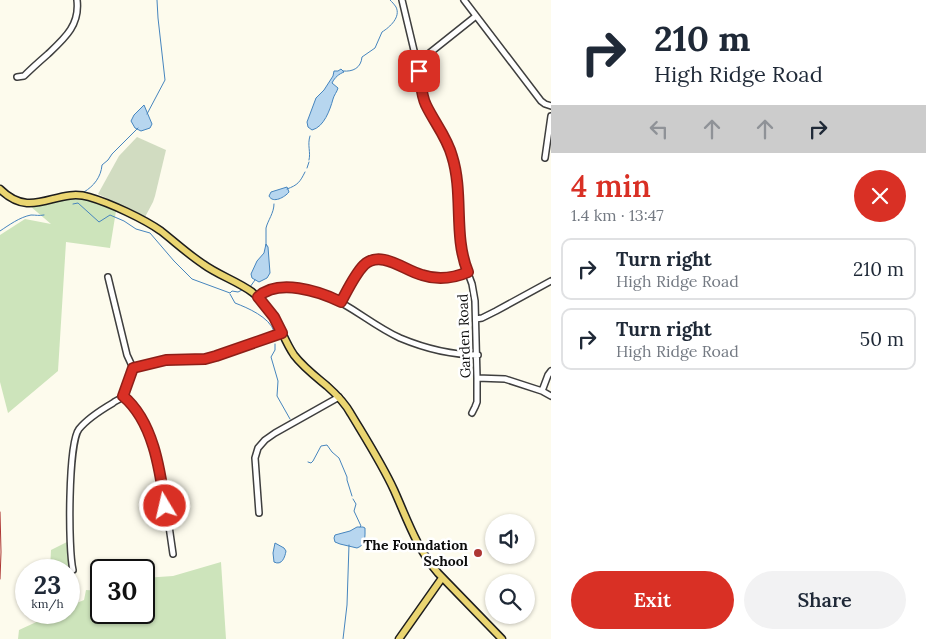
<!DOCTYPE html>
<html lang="en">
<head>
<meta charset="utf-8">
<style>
  :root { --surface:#fff; --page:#f2f2f3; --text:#1f2937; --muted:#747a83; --line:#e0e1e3; --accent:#d93025 }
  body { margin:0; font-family:Lora,serif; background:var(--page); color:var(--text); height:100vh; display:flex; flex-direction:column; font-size:19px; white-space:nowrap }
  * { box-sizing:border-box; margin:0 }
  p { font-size:16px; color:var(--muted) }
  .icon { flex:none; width:28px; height:28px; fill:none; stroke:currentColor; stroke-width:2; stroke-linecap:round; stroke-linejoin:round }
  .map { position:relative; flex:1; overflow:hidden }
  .side { display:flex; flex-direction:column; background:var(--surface); width:375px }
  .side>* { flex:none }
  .guide { background:#fff; color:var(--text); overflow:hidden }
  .buttons { position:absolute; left:485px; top:514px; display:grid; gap:10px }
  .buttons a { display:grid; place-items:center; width:50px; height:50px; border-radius:50%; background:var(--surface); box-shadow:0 1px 4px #0004; font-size:25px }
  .speed { position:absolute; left:15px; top:559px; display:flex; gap:10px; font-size:25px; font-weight:700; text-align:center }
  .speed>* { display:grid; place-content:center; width:65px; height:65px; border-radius:50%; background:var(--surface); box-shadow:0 1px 4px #0004; line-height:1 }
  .speed small { font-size:12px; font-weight:400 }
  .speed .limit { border:2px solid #111; border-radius:8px; background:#fff; color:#111 }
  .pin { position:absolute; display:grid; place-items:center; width:42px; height:42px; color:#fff; margin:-21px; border-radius:10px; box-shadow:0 2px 8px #0006 }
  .me { position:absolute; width:55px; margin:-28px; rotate:351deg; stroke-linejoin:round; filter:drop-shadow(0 0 4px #0008) }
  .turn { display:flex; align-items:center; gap:18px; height:105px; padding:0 20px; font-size:22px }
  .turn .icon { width:65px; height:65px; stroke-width:2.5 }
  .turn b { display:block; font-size:35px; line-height:42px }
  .lanes { display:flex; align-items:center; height:48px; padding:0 20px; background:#0003; justify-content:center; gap:25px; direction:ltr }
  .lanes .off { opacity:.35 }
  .round { display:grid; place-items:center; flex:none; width:52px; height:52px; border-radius:26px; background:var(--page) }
  .overview { display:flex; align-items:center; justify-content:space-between; height:85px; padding:0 20px }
  h1 { font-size:30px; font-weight:600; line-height:38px; color:var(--accent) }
  .cta { display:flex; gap:10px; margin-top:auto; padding:10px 20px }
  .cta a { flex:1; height:58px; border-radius:30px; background:var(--accent); color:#fff; font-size:20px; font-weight:600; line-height:58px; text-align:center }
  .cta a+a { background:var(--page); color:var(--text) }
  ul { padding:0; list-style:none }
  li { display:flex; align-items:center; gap:15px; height:62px; margin:0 10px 8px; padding:0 10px; border:2px solid var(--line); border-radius:10px }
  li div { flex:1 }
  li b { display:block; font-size:19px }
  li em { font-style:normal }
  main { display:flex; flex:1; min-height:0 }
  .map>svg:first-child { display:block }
  .green { fill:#cde4bb }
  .cemetery { fill:#d1dcc1 }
  .water { fill:#b7d6ef; stroke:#4685be }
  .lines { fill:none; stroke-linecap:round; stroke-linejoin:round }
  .stream { stroke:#4685be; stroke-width:1 }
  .minor-casing { stroke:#3f3f3f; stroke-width:8 }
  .major-casing { stroke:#1d1d1d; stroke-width:9 }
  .minor { stroke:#fff; stroke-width:5 }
  .major { stroke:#ead571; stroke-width:6 }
  .rail { stroke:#ad3734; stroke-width:1 }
  .route-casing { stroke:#8d1f18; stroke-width:12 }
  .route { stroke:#d93025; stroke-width:9 }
  .poi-dot { fill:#ad3734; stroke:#fff; stroke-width:2 }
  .labels { text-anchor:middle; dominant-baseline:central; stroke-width:5; stroke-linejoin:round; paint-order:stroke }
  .street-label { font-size:14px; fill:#0c0c0c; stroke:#fff }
  .poi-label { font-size:14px; font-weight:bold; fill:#0c0c0c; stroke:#fff; text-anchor:end }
</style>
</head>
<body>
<main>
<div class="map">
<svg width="551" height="639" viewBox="0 0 551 639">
  <rect width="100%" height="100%" fill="#fdfbed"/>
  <!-- green -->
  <path class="green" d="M77,198l14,3 25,10 -6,37 -44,-6 -8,129 -50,42 -8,-31v-147l25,-16 26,5 -21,-18 34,-7z
    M67,542l2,28h-19l1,-20z
    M221,562l5,77h-208l1,-9 26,-12 1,-5 23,-1v-40l3,33 12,-5 2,-10 15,1v21h43v-34l29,-2z"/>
  <!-- cemetery -->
  <path class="cemetery" d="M137,137l29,13 -11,46 -2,6 -8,15 -47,-23 21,-38z"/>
  <!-- water -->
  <path class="water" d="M341,69l3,3c-5,2 -9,5 -12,11l6,5c-1,4 -4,7 -5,11 -3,11 -9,28 -21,31l-4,-3 -1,-5 9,-24 8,-8 9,-14 1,-5h4z
    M144,105l8,19 -2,4 -9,3 -6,-3 -4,-7 3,-6z
    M287,187l2,5c-4,5 -16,12 -20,4l2,-4z
    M266,244l2,3 2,26 -3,5 -8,4 -7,-4 -1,-4 6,-13 7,-8z
    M357,527h6l2,1c0,8 1,17 -8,20l-17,-4 -5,-2 -1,-4 1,-3 15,-4z
    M275,543l9,5 2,3c-1,6 -4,15 -12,11l-1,-9z"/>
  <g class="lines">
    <!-- stream -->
    <path class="stream" d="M343,71c10,1 18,-3 19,-14l13,-9 7,-16c8,-5 19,-15 14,-25 -2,-3 -4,-5 -6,-7
      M147,114l18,-34 -7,-62 -1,-18
      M309,160c2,-8 -2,-15 1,-24
      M307,168l2,-6
      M287,189c11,-4 13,-7 18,-17
      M84,192c10,-6 17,-15 18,-27l6,-5 4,-6 26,-26
      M73,204l5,-1 21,19 11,-7 14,6 12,8 14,4 24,28 18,18 38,14 2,-2 6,1 4,-2
      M0,231c9,-6 20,-14 31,-16 5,0 8,1 13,0
      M266,246c0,-6 0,-12 0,-18 2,-8 8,-15 8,-24
      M250,287l5,-7
      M230,294l5,9c13,5 34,14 39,28
      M275,344v6l-4,7 7,24 -1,15 13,23
      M308,462l3,1 2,-2 8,-15 6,-1 5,7 7,6 8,19v3l5,16
      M353,499l3,5 -2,7 7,15 -1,1
      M343,639l4,-34 2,-60"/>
    <!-- minor casing -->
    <g class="minor-casing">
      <path id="minor" d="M402,0l15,63 6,35 6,14 20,36 5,14 5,43 2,47 4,13 7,19 3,17 2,77v24l-2,5 -3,6
        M464,0l77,101 4,3 6,2
        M417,63l59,-47
        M17,77l7,-1c8,-8 16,-15 24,-22 17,-16 32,-29 29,-54
        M545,158l6,-42
        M108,277l19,78 6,13
        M257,297c9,-8 18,-9 29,-9 48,-2 73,31 114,50 24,10 51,17 78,17
        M341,301c6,-10 14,-27 23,-36 17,-16 44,8 62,11 14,3 28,2 42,-3
        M476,319l6,-1 14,-7 55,-30
        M477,378l28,1 37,12 9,5
        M542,391l6,-16 3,-4
        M123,397c8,7 17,17 22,27 6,13 9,27 12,41 7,29 12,59 16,89
        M259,513l-4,-55 3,-10 7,-8 10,-7 64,-36
        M73,570c-5,-20 -5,-127 6,-141 9,-11 22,-19 34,-26 2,-2 8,-4 9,-6 2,-3 3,-9 4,-11 2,-7 4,-12 7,-18l32,-8 40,-1 11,-3 66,-23"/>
    </g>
    <!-- major casing -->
    <g class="major-casing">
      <path id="major" d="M0,189c32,32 56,-2 89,8 21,6 55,22 72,34 14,11 27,23 42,33 15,11 34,17 49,28 11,9 20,20 26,32 5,10 9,21 16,31 9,12 21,21 33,31 9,8 18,17 24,28 15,25 31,50 43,76 13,29 23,59 44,83l64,66
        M399,639l43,-61"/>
    </g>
    <!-- minor -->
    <use href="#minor" class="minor"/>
    <!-- major -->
    <use href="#major" class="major"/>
    <!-- rail -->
    <path class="rail" d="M0,512l1,40 -1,27"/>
  </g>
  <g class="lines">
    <!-- route casing -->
    <g class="route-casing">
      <path id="route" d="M165,506c-5,-37 -12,-85 -42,-110l10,-28 33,-8 39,-1 11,-3 66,-23 -8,-16 -16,-20c20,-19 61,-6 83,5 6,-11 14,-28 23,-37 17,-16 41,6 58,10 15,5 32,3 46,-3 -15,-36 -4,-78 -16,-116 -5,-19 -18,-34 -26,-51 -5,-10 -5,-23 -7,-34"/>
    </g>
    <!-- route -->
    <use href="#route" class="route"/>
  </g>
  <!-- markers -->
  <circle class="poi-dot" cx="478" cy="553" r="5"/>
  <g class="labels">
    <!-- street labels -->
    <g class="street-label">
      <text transform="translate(464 336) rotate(-92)">Garden Road</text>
    </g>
    <!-- poi labels -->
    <g class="poi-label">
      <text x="468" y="545">The Foundation<tspan x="468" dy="16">School</tspan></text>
    </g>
  </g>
</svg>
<div class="buttons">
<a><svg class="icon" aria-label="sound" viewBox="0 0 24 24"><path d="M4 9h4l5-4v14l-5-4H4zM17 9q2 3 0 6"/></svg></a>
<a><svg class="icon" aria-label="search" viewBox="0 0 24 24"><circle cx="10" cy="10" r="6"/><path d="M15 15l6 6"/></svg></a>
</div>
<div class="speed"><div>23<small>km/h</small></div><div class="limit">30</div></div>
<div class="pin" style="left:419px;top:71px;background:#d93025"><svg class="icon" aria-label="arrive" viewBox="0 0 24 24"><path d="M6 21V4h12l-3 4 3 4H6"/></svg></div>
<svg class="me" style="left:165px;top:506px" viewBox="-20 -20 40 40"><circle r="17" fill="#d93025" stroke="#fff" stroke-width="3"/><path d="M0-11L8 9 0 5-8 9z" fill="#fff"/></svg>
</div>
<section class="side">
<div class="guide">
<div class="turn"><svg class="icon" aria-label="right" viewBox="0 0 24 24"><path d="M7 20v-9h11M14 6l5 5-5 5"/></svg><div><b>210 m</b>High Ridge Road</div></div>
<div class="lanes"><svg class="icon off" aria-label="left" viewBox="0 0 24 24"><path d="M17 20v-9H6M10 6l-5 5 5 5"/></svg><svg class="icon off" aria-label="ahead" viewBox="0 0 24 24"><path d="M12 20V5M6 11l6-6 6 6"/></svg><svg class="icon off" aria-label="ahead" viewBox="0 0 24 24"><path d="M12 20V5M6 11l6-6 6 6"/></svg><svg class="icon" aria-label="right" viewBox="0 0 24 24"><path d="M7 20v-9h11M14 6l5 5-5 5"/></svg></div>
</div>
<div class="overview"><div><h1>4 min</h1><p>1.4 km · 13:47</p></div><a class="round" style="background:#d93025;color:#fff"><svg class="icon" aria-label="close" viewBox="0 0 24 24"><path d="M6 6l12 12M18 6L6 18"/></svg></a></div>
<ul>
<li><svg class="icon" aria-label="right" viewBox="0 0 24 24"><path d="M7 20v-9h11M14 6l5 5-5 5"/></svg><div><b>Turn right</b><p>High Ridge Road</p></div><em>210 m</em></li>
<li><svg class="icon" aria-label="right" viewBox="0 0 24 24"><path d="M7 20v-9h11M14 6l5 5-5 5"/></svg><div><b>Turn right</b><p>High Ridge Road</p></div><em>50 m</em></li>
</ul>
<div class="cta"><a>Exit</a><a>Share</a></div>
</section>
</main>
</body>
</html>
